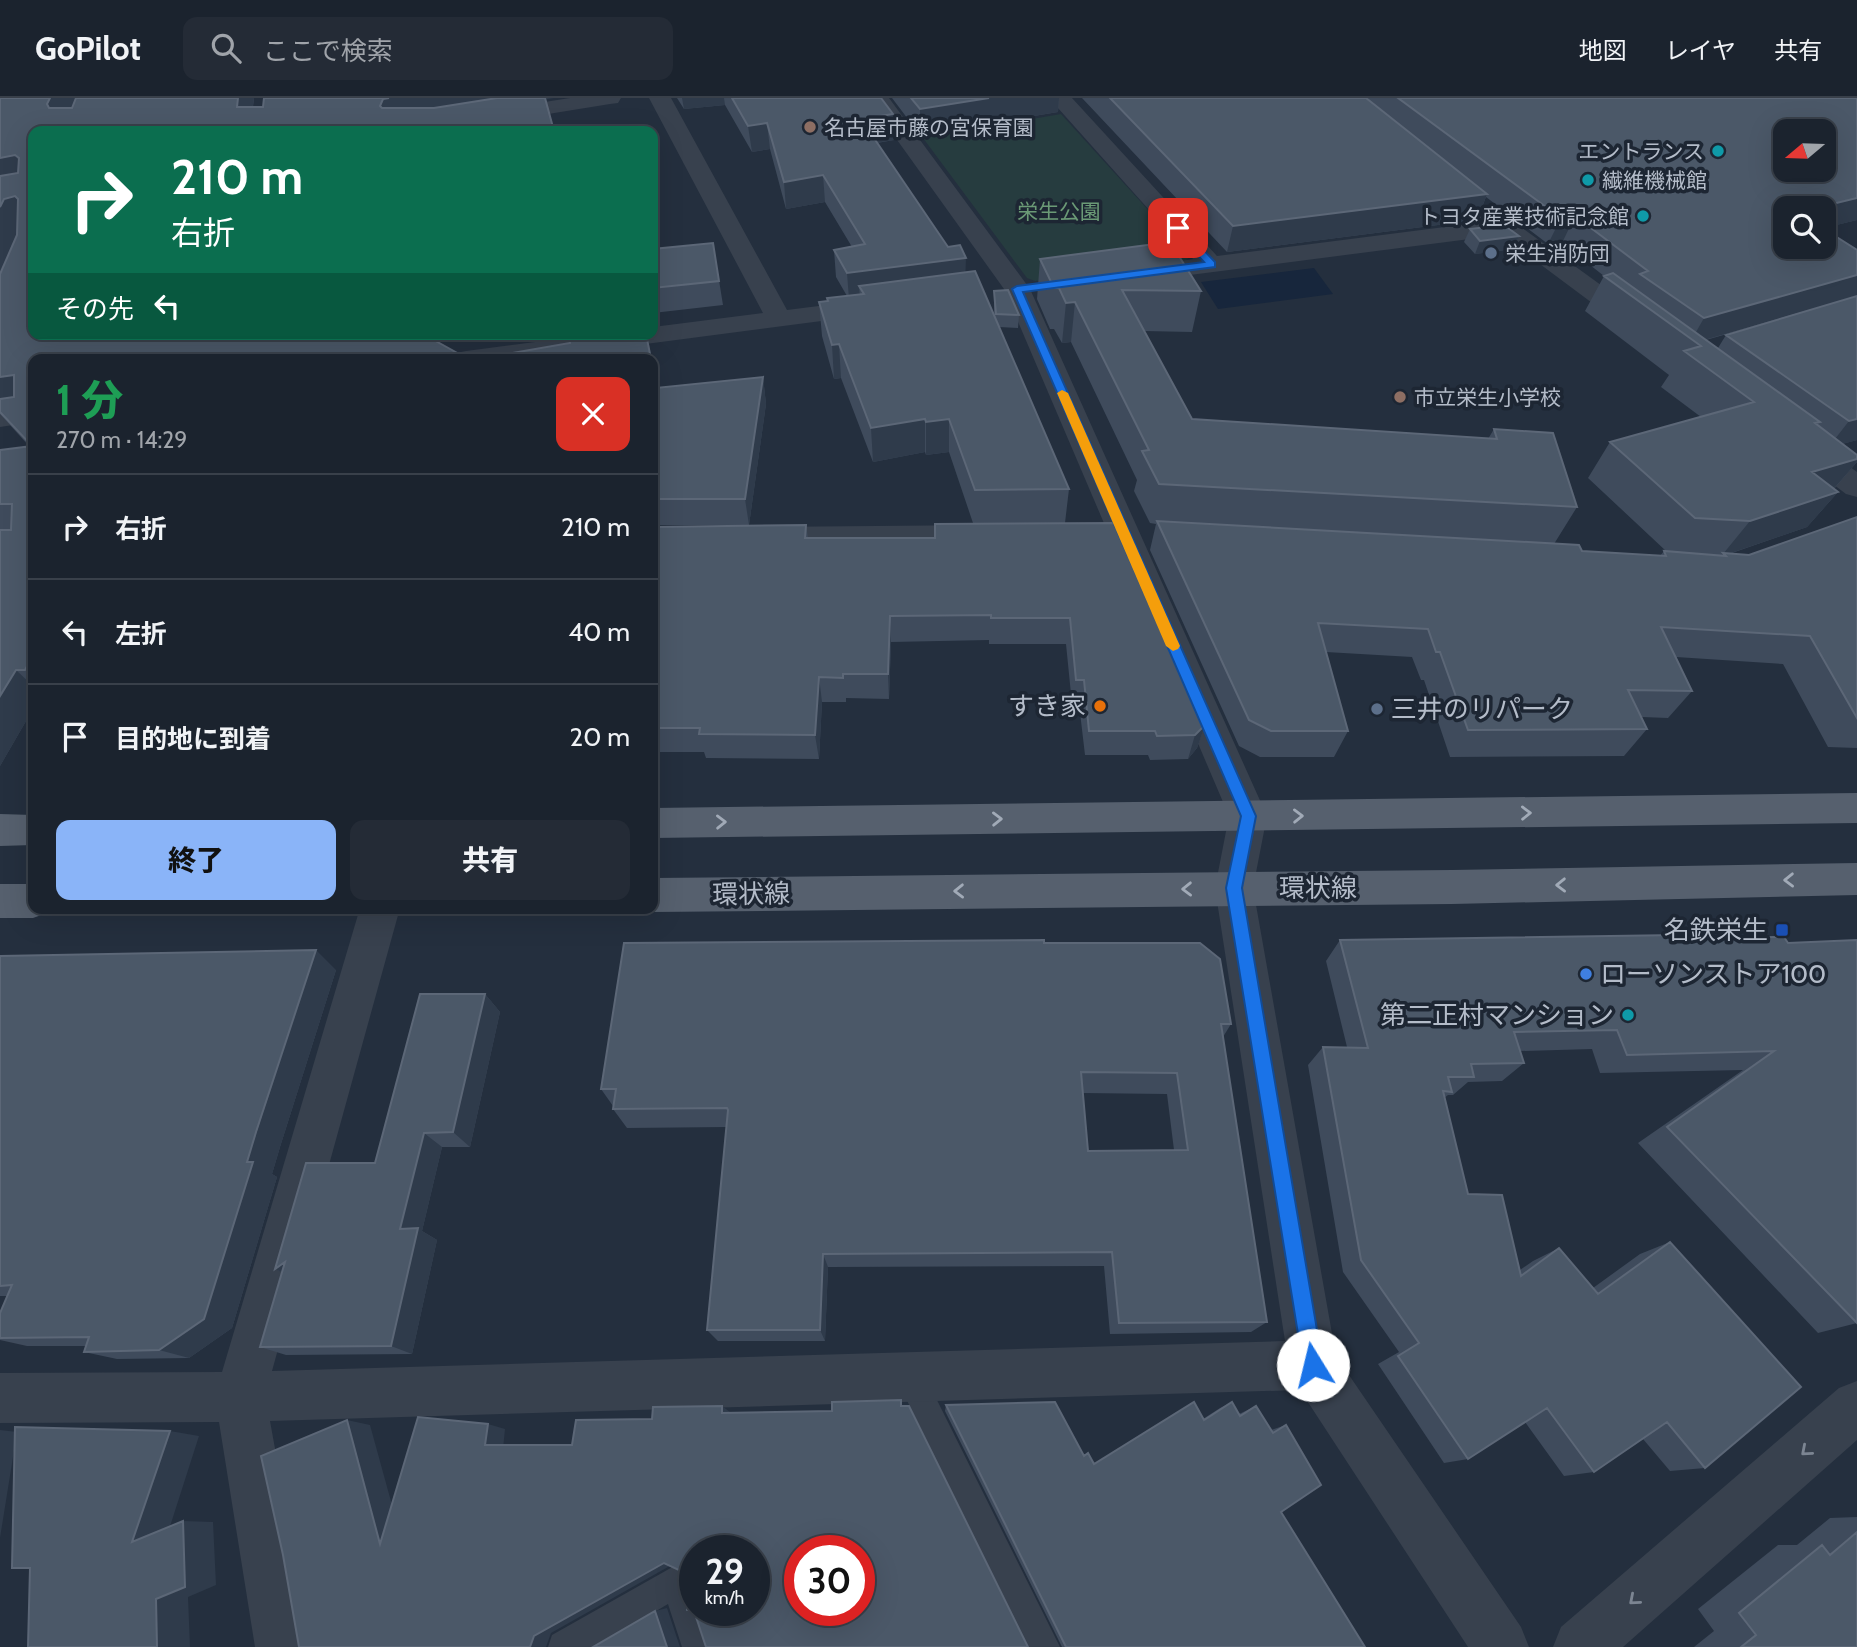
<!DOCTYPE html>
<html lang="ja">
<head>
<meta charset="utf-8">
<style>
  :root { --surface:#1b232e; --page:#242b36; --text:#f1f3f6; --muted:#a0a4aa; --line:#39404a; --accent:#8ab4f8 }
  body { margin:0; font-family:Cabin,"Noto Sans JP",sans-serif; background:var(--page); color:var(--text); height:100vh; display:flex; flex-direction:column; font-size:26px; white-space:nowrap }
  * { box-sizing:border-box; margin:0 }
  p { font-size:23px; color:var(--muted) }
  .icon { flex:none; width:38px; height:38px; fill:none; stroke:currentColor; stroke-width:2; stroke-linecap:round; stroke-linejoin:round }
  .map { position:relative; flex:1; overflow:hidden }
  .sheet { position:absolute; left:28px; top:256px; width:630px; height:560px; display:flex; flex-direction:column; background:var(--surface); border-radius:14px; box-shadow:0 7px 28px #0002,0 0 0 2px var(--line) }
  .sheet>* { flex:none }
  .top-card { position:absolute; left:28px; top:28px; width:630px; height:214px; border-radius:14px; box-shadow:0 7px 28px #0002,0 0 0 2px var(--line); background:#0b6e4f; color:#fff; overflow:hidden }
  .needle { width:46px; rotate:251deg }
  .controls { position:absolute; left:1773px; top:21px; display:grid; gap:14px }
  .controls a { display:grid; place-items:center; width:63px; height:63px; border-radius:14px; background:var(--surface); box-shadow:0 7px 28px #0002,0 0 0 2px var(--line); font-size:35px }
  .speed { position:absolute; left:679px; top:1437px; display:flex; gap:14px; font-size:35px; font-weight:700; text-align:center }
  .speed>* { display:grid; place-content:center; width:91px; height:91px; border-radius:50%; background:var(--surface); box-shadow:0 7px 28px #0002,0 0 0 2px var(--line); line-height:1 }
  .speed small { font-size:18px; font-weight:400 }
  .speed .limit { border:10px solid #d22; background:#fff; color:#111 }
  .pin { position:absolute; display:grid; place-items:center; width:60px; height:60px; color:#fff; margin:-30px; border-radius:14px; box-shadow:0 4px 10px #0006 }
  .me { position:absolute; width:77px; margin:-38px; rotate:351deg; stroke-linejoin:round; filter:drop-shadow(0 0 5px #0008) }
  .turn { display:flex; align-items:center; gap:24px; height:147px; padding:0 28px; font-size:32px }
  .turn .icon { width:91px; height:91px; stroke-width:2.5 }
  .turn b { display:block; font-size:49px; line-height:60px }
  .then { display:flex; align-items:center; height:66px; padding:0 28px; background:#0003; gap:14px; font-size:26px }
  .round { display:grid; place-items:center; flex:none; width:74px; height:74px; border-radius:14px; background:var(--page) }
  .overview { display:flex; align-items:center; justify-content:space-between; height:119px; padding:0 28px }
  h1 { font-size:42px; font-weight:800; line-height:52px; color:#1e9e55 }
  .cta { display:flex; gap:14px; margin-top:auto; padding:14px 28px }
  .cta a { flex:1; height:80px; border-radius:14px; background:var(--accent); color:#111; font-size:28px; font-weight:800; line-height:80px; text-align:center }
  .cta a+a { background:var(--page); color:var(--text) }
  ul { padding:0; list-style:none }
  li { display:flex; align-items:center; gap:21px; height:105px; padding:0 28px; border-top:2px solid var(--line) }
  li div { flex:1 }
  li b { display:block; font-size:26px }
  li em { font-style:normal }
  header { display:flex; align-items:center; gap:42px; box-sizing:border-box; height:98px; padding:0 35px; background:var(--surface); border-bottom:2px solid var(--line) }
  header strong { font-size:33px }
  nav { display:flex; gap:38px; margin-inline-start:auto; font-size:24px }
  .search { width:490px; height:63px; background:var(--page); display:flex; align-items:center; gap:18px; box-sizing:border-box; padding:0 24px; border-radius:14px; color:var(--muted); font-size:26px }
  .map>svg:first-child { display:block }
  .green { fill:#263c3f }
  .water { fill:#17263c }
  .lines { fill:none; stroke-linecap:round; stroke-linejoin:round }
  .lane { fill:#38414e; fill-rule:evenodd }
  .street { fill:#38414e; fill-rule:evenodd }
  .primary { fill:#56606e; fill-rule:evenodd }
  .wall { fill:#3f4b5c; fill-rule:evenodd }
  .shaded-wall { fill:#2f3b4b }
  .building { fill:#4b5868; stroke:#5c6777; stroke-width:2; fill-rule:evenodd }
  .oneway { stroke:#a1aab7 }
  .oneway2 { stroke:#7c8592 }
  .route { fill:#1a73e8; stroke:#114b97; stroke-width:2 }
  .slow { fill:#f59e0b }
  .education-dot { fill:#8d6e63; stroke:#1d2633; stroke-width:2.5 }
  .culture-dot { fill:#0f9aa8; stroke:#1d2633; stroke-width:2.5 }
  .service-dot { fill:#5c6f8a; stroke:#1d2633; stroke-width:2.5 }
  .food-dot { fill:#e8710a; stroke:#1d2633; stroke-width:2.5 }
  .transit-dot { fill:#1a4fb4; stroke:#1d2633; stroke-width:2.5 }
  .shop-dot { fill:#3f7fe0; stroke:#1d2633; stroke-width:2.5 }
  .labels { text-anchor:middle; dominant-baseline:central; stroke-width:7; stroke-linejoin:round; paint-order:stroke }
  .far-poi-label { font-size:21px; fill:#b4bcc9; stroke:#1d2633; text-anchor:start }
  .far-park-label { font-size:21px; fill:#6b9a76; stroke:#1d2633 }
  .poi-label { font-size:26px; fill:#b4bcc9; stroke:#1d2633; text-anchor:end }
  .street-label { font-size:26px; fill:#b4bcc9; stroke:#1d2633 }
</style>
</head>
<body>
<header>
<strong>GoPilot</strong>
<div class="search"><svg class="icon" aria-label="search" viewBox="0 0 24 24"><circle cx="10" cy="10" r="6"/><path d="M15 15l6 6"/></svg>ここで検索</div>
<nav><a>地図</a><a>レイヤ</a><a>共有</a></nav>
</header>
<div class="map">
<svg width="1857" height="1549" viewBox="0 0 1857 1549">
  <rect width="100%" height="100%" fill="#242f3e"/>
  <!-- green -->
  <path class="green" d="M1061,16l129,142 -5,6 -150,19 -8,-3 -104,-140z"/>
  <!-- water -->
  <path class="water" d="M1314,170l19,26 -115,15 -17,-27z"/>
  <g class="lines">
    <!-- lane -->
    <path class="lane" d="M911,1265l10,5 139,279h-33l-131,-269 5,-10z
      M676,1467l11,5 8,19v21h7l12,37h-32l-14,-43 -73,43h-47l4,-12z"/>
    <!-- street -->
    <path class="street" d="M570,0h51l-3,5 -8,1 -167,27h-51l3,-5 8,-2z
      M649,0h22l116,212 87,-11 9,2 4,6 -4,6 -352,46h-78l3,-6 10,-2 131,-17h56v-7l110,-14z
      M867,0h22l141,191 237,527 -14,72 83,468 185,271 8,20h-61l-168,-257 -1030,31 41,226h-56l-36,-225 -219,1v-50l222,-1 138,-464h40l-128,463 1013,-30 -70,-453 14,-72 -225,-527z
      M1049,0h23l145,158 267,-34 -12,-11 4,-5h16l153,111 4,6 -4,6 -9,2 -9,-2 -126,-94 -366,47 -9,-3 -4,-5 4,-5 67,-10z
      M33,306v18l-33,5v-18z
      M1802,339l10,2 45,33v25l-11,-3 -54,-41 -5,-7 5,-7z
      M987,427l11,4 5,7 -5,7 -11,4 -334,3v-22z
      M1857,1283v59l-234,207h-70l8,-20 278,-239z"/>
    <!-- primary -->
    <path class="primary" d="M1857,695v30l-1204,15v-30z
      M0,716l33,1v30l-33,1z
      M1857,765v32l-405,9 -799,8 -10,-4h10v-30l799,-8z
      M0,786h33v24h16l-2,5 -14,5h-33z"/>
  </g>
  <!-- wall -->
  <path class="wall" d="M0,0h254l-1,9 292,-8 -512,260v350l-33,57v-316l29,-4 -29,-32z
    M677,0h204l13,42 -17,3 117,173v-25l25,24 -1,13 -19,-1 70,162 -4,34h-92l-24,-71 -23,3 -1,-3 -52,10 -32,-84 -7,1 -12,-43 -3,-34 9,-1 19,-5 -11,-19 -2,-27 18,-3 -27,-45 -39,7 -16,-60 -18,3 -27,-47 -41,4z
    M892,0h167l-1,14 -138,23z
    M1082,0h775v122l-33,8 -39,-20 72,42v190l-15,4 15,18 -23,27 4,3 -31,35 -78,27 20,1 108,-38v231l-29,-1 -45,-83 -107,-7 16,34 -24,27 -26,-1 5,12 -23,27 -174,1 -26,-77h-3l-9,-23 -86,-5 22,79 -14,26h-74l-21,-11 -89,-196 6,-26 -6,-1 -16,-32 3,-11 -66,-138 -9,1 -8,-14h-4l-13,-30 3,-40 161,32 -9,41 -48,-1 48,88 296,20 6,-10 83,78 -23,37 28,7 78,5 4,-5h2l-78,-73 22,-36 91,-25 -40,-30 8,-12 -84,-64 19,-35 -42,-33 -14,1 -62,-47 -9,23 -250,32zM1835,205l-109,32 -8,13 -12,-8z
    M1470,131l49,7 -6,13 -38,5 -11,-12z
    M713,145l10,62 -70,8 1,3h-1v-67z
    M653,263l4,27 106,-11 3,27 -17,121h-96z
    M1117,425l88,202 -8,23 -9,11 -38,1 -2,-5h-63l-6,-51h-7l-6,-60h-77v-4l-98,2 -2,57 -43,-1v4h-24l-3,57 -113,-1 -2,-6h-51v-225l153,-2 2,13h127z
    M1784,839l73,386 -39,10 -180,-190 105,-73 -143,3 -8,-24 -72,2 4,12 -22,18 -34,1 -15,13h-5l-4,3 24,96 52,76 13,-9 26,-13 34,40 47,-34 30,-12 35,226 -35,3 -27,-32 -49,33 -30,4 -39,-54 -57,37 -24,4 -66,-99 21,-12 -56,-80 -35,-207 15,-18h24l-21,-86 14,-21z
    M1044,845l187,81 -8,13 44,285 -16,10 -141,2 -6,-68 -276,1 -3,74h-107l-11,-11 20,-203 -100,1 -14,-19v-3l-12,-17zM1082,995l85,1 7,56 -86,1z
    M0,858l336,14 -56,177 -8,27 5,3 -45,151 -43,30 -72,1 -33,-7 2,-6h-59l-27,-6v-27l7,-17h-7z
    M485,896l15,18 -30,135h-28l-20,84 15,9 -25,114 -126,1 -26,-8 22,-75 -7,-3 100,-106z
    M1194,1304l9,17 17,-11 12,-6 7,12 17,-8 15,24 15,-5 -5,87 84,135h-303l-117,-236 1,-6 138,51 10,8z
    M1857,1419v130h-163l20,-16 -16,-22 80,-64h19l33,-27z"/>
  <!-- shaded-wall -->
  <path class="shaded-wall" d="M50,0h26l-13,32 -16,-26z
    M238,0h16l-5,33 -12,-24z
    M389,0h165l-161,27 -13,-19 3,-7z
    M682,0h42l1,7 -41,4z
    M989,0h70l-1,14 -138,23v-26z
    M893,16l1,26 -32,5 -1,-26z
    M767,25l3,26 -18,3 -4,-26z
    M15,57l18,26 -33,7v-30z
    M823,77l2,27 -39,7 -2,-27z
    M1487,96l-10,26 -250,32 6,-26z
    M15,98l17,26 -32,52v-67l4,-8z
    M1857,100v22l-33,8v-20h-8z
    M1575,118l-13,27 -14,1 13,-26z
    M1519,138l-6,13 -38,5 5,-13z
    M966,160l-1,27 -106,1 1,12 -11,1 -2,-26z
    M1857,177v21l-160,46 -5,-3 12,-21z
    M1075,204l-4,40 -9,1 4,-40z
    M417,236h23l-13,23z
    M646,236h1l5,25h-1z
    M839,246l2,34 -7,1 -2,-34z
    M653,263l9,54 -6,-27 -3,-18z
    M14,277l19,25 -33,6v-29z
    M763,279l3,27 -17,121 -4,-26z
    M925,321v33l-52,10 -2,-34z
    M949,321v33l-23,3v-33z
    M1857,321v21l-29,8 21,-27z
    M1857,361v3l-27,31 -18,-21z
    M1838,394l-31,35 -82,28 -2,-1 27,-33z
    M890,518l1,26 -2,57 -1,-25z
    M33,557v23l-8,-8z
    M16,572l17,16v23l-33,57v-70z
    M819,579l3,25 -3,57 -4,-24z
    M1205,627l-8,23 -9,11 7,-24z
    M316,852l20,20 -56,177 -8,27 5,3 -45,151 -43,30 -30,-8 88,-188z
    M485,896l15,18 -30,135 -17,-15z
    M424,1035l18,14 -20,84 15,9 -25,114 -21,-8 9,-117z
    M823,1156l5,13 -3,74 -5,-11z
    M285,1164l15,18 -25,-11z
    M722,1308l8,6v6l-8,-5z
    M347,1322l23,5 33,120 -23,-1z
    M488,1326l17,5 -2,20 -18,-4z
    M0,1332l17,2 -17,106z
    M170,1333l29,5 -34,106h-33z
    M183,1423l30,1 3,63 -28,12 2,50h-33l-1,-48z
    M664,1465h11l-124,70 -5,14h-16l4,-11z
    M667,1510l13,39h-13l-12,-36z"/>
  <!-- building -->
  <path class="building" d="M0,0h50l-3,6 2,4h23l4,-10h162l-1,9h26l1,-9h125l-6,1 -3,7 2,2h52l63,-10h48l9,33h-521v203h390l45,25h-435v296l-8,15h-9l-16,26v-166h11l1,-26h-12v-54l32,-4 -32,-34v-13l14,-2v-22l-14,2v-103l17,-39 1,-36 -3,-3 -11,3 -4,8v-31l18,-3 1,-15 -4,-3 -15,3z
    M732,0h149l12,16 -32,5 87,128 12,-2 6,13 -119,15 -13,-23 31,-6 -42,-69 -39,7 -17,-59 -19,3z
    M911,0h78l-69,11z
    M1110,0h256l121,96 -254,32z
    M1398,0h459v100l-41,10h-31v39h39v-18l33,21v25l-153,43 -64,-44 8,-3 -73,-55 -14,2zM1785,33h39v39h-39z
    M1504,127l15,11 -39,5 -10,-12z
    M1170,144l31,49 -79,-1 70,129 305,20 -3,-10 59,4 24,74 -418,-23 -17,-33 7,-1 -74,-148 -9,1 -7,-15h-5l-14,-29z
    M713,145l6,38 -66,7v-39z
    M975,173l94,218 -94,1 -26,-71 -23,3 -1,-3 -54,9 -32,-84 -7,1 -13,-43 9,-1 -1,-3 37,-4 -5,-8z
    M1613,175l207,149 -5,1 42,32v4l-45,13 26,20 -88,29 -55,-3 -85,-76 144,-40 -70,-51 17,-5 -97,-70z
    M1008,192l11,25 -23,-1 -2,-23z
    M1857,198v123l-8,2 -123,-86z
    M569,236h77l5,25h-174l93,-16z
    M653,272l3,18 107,-11 -18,122h-92z
    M1857,419v201l-47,-82 -149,-9 31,64 -64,-1 19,39 -179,1 -28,-78h-4l-8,-23 -110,-6 30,108h-77l-22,-11 -92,-199 422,24 3,6 84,5 -2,-5 62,5 -3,-3 26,2z
    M1117,425l88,202 -10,10 -38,1 -2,-5h-66l-5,-51h-8l-6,-62h-79v-3l-101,1 -2,58h-45v4l-24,-1 -4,58 -116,-1 1,-6h-47v-201l153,-2 -1,13h130v-14z
    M1678,837l1,3 105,-1 4,6 69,-3v383l-190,-196 107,-76 -147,4 -10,-25 -103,2 10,31 -53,1 3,13h-26l4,15 -9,-1 25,103 34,1 19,81 38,-28 39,46 72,-52 131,145 -96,81 -38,-46 -73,50 -47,-64 -79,51 -70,-103 21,-13 -58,-83 -38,-213 45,1 -28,-108z
    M1044,842v3h156l20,16 11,65h-10l46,298 -148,1 -7,-71 -289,2 -3,76h-113l21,-220 -1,-2 -114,1 3,-20h-15l23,-146zM1081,974l96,1 11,77 -100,1z
    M316,852l-60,182 -9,30h6l-49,157 -45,31 -75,2 5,-15 -89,1v-25l12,-28 -12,1v-330z
    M420,896h65l-32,138 -29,1 -24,96 18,-1 -27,118 -131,1 25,-85 -10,7 31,-106h69z
    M901,1302v6h8l119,241h-322l-12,-36 -7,-1v-20l-8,-20 -15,-7 -130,73 -4,11h-231l-16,-92 -22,-99 86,-36 33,124 38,-127 70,7 -3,21h87l4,-25 76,-1 1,-12 69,-1v7l110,-2v-9zM695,1452h59v60h-59zM800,1452h59v60h-59z
    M1055,1304l29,54 4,-3 6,11 100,-62 10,18 28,-18 8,14 16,-10 17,27 13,-8 35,60 -40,27 84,135h-299l-120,-242z
    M15,1329l155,4 -38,111 51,-21 2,66 -29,12 1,48h-129l2,-79h-18z
    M1857,1434v115h-116l15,-12 -17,-22 83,-68 8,10z
    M655,1513l12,36h-74z"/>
  <!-- one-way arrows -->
  <defs><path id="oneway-chevron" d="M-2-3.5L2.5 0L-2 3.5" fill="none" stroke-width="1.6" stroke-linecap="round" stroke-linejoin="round" transform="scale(1.75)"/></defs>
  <g class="oneway">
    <use href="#oneway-chevron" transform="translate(1526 715) rotate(-1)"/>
    <use href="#oneway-chevron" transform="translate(1298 718) rotate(-1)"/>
    <use href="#oneway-chevron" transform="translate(997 721) rotate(-1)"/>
    <use href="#oneway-chevron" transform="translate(721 724) rotate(-1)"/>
    <use href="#oneway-chevron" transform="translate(1789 782) rotate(179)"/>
    <use href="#oneway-chevron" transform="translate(1561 787) rotate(179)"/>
    <use href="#oneway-chevron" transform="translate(1187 791) rotate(179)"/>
    <use href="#oneway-chevron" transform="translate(959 793) rotate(179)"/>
  </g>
  <g class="oneway2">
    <use href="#oneway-chevron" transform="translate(1806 1353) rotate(139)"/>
    <use href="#oneway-chevron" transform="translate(1634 1502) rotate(139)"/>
  </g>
  <!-- route -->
  <path class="route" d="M1174,128h7l34,36v5l-192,25 233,524 -14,72 81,477 -3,7 -7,3 -7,-3 -3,-7 -77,-477 15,-72 -229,-527 5,-3 187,-24 -30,-32z"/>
  <!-- slow -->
  <path class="slow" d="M1062,292l6,3 112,253 -2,3 -5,2 -7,-5 -109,-253z"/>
  <!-- markers -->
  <g class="education-dot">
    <circle cx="810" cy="29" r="7"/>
    <circle cx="1400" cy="299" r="7"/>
  </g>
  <g class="culture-dot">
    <circle cx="1718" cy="53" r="7"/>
    <circle cx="1588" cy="82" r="7"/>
    <circle cx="1643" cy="118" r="7"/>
    <circle cx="1628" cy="917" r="7"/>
  </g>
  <g class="service-dot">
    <circle cx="1491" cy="155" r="7"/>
    <circle cx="1377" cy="611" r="7"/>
  </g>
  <circle class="food-dot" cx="1100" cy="608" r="7"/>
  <rect class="transit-dot" x="1775" y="825" width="14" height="14" rx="3.5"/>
  <circle class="shop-dot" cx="1586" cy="876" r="7"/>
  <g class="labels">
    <!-- far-poi labels -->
    <g class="far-poi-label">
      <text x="824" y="29">名古屋市藤の宮保育園</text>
      <text x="1704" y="53" text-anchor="end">エントランス</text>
      <text x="1602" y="82">繊維機械館</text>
      <text x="1629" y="118" text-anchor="end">トヨタ産業技術記念館</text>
      <text x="1505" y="155">栄生消防団</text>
      <text x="1414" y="299">市立栄生小学校</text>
    </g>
    <!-- far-park labels -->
    <g class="far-park-label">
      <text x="1059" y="113">栄生公園</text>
    </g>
    <!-- poi labels -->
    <g class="poi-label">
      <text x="1086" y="608">すき家</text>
      <text x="1391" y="611" text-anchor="start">三井のリパーク</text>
      <text x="1768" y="832">名鉄栄生</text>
      <text x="1600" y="876" text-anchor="start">ローソンストア100</text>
      <text x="1614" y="917">第二正村マンション</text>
    </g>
    <!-- street labels -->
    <g class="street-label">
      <text x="1318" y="790">環状線</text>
      <text transform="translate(751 796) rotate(-1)">環状線</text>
    </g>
  </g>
</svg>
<div class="controls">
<a><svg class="needle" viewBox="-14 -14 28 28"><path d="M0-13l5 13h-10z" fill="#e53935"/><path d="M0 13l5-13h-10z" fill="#a0a4aa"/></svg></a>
<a><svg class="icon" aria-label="search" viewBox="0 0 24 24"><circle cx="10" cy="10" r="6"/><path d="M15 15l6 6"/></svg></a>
</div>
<div class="speed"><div>29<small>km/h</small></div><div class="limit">30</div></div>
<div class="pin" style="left:1178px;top:130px;background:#d93025"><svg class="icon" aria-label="arrive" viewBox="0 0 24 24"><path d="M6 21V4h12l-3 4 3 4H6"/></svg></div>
<svg class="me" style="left:1313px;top:1267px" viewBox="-20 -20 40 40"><circle r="19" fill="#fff"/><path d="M0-13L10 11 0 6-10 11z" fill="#1a73e8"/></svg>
<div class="top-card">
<div class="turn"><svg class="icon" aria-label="right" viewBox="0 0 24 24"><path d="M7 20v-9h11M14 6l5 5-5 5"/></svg><div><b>210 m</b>右折</div></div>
<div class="then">その先<svg class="icon" aria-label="left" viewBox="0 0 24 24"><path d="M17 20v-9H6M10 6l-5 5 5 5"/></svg></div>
</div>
<section class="sheet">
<div class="overview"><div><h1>1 分</h1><p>270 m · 14:29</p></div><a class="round" style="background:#d93025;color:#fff"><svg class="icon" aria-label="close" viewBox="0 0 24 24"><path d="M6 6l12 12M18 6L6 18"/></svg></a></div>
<ul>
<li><svg class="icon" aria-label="right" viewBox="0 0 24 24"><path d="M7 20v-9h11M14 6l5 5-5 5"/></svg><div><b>右折</b></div><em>210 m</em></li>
<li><svg class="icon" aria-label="left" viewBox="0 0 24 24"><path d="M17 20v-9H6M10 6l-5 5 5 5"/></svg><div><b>左折</b></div><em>40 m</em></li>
<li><svg class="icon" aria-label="arrive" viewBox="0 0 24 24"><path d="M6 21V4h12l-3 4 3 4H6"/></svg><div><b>目的地に到着</b></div><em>20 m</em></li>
</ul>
<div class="cta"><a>終了</a><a>共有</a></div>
</section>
</div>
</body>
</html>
